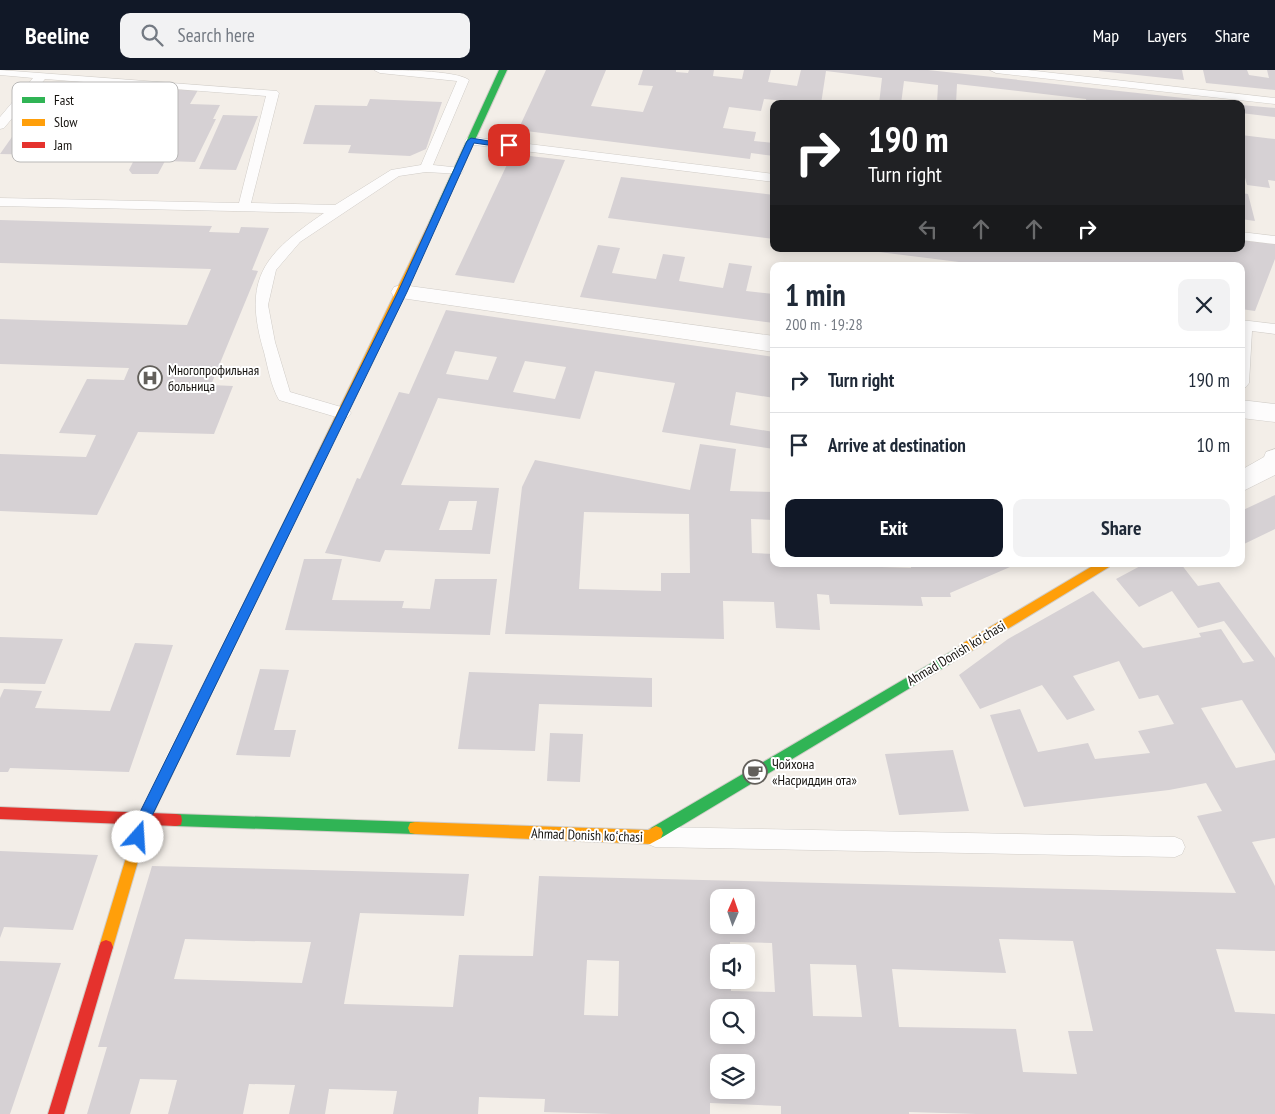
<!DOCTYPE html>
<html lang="en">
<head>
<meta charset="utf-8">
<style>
  :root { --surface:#fff; --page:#f2f2f3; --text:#1f2937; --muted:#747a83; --line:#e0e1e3; --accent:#111827 }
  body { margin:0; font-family:"PT Sans Narrow",sans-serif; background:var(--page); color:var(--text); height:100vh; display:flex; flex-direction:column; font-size:19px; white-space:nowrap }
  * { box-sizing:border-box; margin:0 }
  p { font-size:16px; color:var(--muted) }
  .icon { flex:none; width:28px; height:28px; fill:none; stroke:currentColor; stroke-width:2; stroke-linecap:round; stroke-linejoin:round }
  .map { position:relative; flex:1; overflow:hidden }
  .details { position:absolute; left:770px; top:192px; width:475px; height:305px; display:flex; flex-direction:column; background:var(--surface); border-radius:10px; box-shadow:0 2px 12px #0003 }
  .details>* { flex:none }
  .top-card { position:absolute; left:770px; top:30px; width:475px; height:152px; border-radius:10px; box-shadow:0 2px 12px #0003; background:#202124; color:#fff; overflow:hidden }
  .needle { width:32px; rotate:2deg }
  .controls { position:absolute; left:710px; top:819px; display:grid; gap:10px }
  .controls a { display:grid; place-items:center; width:45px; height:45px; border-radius:10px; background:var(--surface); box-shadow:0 2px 12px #0003; font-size:25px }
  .pin { position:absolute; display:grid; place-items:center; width:42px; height:42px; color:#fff; margin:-21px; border-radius:10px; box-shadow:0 2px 8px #0006 }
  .me { position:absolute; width:55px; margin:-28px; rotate:19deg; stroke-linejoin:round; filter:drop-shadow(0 0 4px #0008) }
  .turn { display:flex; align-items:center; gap:18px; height:105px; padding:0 15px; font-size:22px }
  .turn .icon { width:65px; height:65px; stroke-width:2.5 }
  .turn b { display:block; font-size:35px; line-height:42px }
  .lanes { display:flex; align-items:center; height:48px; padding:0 15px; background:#0003; justify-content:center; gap:25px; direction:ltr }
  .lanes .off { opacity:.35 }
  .round { display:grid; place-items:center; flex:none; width:52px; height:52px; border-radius:10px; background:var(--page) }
  .head { display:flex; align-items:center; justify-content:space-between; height:85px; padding:0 15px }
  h1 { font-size:30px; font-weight:700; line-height:38px }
  .action { display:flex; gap:10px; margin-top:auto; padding:10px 15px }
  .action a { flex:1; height:58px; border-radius:10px; background:var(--accent); color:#fff; font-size:20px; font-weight:700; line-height:58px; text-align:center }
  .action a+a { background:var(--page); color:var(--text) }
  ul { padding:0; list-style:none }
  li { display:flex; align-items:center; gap:15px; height:65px; padding:0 15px; border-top:1px solid var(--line) }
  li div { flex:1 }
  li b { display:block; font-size:19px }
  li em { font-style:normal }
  header { display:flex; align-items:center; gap:30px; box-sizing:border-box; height:70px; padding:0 25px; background:var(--accent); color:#fff }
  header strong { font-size:24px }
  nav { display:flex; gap:28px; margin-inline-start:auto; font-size:18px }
  .search { width:350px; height:45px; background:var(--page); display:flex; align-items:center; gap:12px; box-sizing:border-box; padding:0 18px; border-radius:10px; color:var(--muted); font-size:19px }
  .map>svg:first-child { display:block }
  .building { fill:#d6d1d4; fill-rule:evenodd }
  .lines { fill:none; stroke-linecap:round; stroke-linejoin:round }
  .lane-casing { stroke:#d0ccc7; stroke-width:1 }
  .street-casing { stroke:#d0ccc7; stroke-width:1 }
  .fast-casing { stroke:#d0ccc7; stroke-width:2 }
  .slow-casing { stroke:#d0ccc7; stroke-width:2 }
  .jam-casing { stroke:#d0ccc7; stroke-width:2 }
  .lane { fill:#fdfcfc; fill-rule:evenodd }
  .street { fill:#fdfcfc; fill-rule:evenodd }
  .fast { fill:#30b455; fill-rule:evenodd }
  .slow { fill:#ff9f0a; fill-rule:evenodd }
  .jam { fill:#e5322d; fill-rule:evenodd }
  .route { fill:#1a73e8; stroke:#114b97 }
  .labels { text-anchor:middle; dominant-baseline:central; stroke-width:4; stroke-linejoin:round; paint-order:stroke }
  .poi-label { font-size:14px; fill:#16130f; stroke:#fff; text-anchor:start }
  .street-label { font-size:14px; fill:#16130f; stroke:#fff }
  .key { fill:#fff; stroke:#b9b8b7; stroke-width:1 }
  .key-label { font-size:14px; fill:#16130f }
</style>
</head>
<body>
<header>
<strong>Beeline</strong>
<div class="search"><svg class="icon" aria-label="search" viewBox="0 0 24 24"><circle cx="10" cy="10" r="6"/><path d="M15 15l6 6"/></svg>Search here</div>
<nav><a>Map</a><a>Layers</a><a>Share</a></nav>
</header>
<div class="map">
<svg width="1275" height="1044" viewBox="0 0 1275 1044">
  <rect width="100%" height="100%" fill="#f3eee8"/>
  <!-- building -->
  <path class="building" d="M546,0h60l-15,36 52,6 10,-26 -15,-1 5,-15h33v2l12,1 1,-3h25l-1,6 29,3 2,-9h27l-3,12 29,4 4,-16h127l292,32 -88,2 -21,-3v3h-24l-1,-5 -129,-15 -1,20h-19l1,-19 -34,-4 -3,23h-22l3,-26 -56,-7 -5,33 -57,-5 -3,12 -32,-4 -6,21 33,4 -2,9 20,2v13l-23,-3 -1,6 -232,-29z
    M1099,0h83l2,10 -85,-9z
    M1203,0h44l2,5 20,3 -2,-8h8v20l-69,-7z
    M64,18l134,2 -8,14 30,1 -7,14h3l-21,43 -30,-1 -7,13h-26l-3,-4 5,-10h19l22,-42 -84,-2 -1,2h-15l-24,37 -51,-1 26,-37h19z
    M370,29l72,3 -16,47 -16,7 -62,-3 3,-8 -48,-1 12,-39 52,1z
    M1241,35l34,3v9l-34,-4z
    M223,45l35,1 -22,54 -37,-1z
    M1241,65l34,4v42l-7,-1 2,8 -23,-3 -6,-22z
    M512,84l53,6 -51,123 -59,-8z
    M621,107l153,18v44l-166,-21z
    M1241,123l7,1 7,27 -14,-2z
    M0,150l212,6 -3,6 30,1 2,-6 28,1 -17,42 6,1 -47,114 22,1 -19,48 -76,-2 -41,83 -97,-4v-57l86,3 10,-22 -37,-2 28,-54 37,1 5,-12 -129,-4v-45l187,6 24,-56 -211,-6z
    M1241,170l34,4v15l-20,52 -14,-2v-43l-44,-3v3h-206l-128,-16 378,-1z
    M598,175l22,3 -8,25 44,6 7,-25 22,3 -6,24 44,7 6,-25 23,3 -6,25 28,3v29l-194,-26z
    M446,240l328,47v41l-38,-6 -6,33 44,7v17l-112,-17 13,-49 -80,-12 -15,48 -142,-21 -37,87 98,3 -9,66 -105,-4 -5,12 -55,-9 32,-75 3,1 39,-87 10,2zM455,281l42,6 -9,23 -42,-6zM525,291l41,6 -11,32 -42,-7zM449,431h28l-5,29h-33z
    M700,374l36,5 -6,42 44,1v28l-23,-1 1,34 22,1v10h78l1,2 58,2v-4h106l-67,29 1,4h-30l2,9 -93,-2 -1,-9 -12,-1 3,36 -44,-2 -2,-26 -51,-1 1,38 -219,-5 17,-147 13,-27 155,30zM584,442l105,2 1,59h-29v18l-82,-2z
    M1275,425v34l-31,15 -3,-3v-30z
    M304,489h38l-10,41 72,1 -2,7 28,1 5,-30h62l-7,56 -205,-5z
    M1144,494h37l17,22 21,-4 56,76v96l-33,-54 -41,8 35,60 39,-8v78l-23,4 23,44v65l-59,-2 19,63 40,2v100h-299l-67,-2v2h-128v-8l-71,-3v11h-98l-68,-2 1,-13 -66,-2 -1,17h-85l4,-23 -68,-2 -4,25h-36l6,-29 -46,-1 -6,30h-75l9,-34 -37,-1 -10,35h-43l20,-67h-9l54,-181 317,8 -5,42 -104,-3 -16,91 109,3 6,-52 74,1 6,-80 697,17 -39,-77 25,-5 -16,-28 -37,7 -145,17 -34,-92 30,-6 18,43 50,-9 7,16 55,-6 -12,-22 36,-7 -16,-29 -19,4 -20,-38 -46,15 22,34 -28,10 -25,-35 -62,24 -21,-34 49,-36 85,-48 50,57 58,-11 -2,-4 22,-4 22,34 11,-2 -30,-40 -26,7 -26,-37 -33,16 -23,-28zM719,828h27v27h-27zM185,869l61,2 65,1 -9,41 -128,-4zM999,869l74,2 20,90h-25l9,43 -54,-2 -7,-43 -117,-2 -7,-58 114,4zM730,872l42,1 3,49 -44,-1v-11h-12v-28h11zM587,890l32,1 -1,55 -34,-1zM810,894l46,1 6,52 -49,-1zM719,938h27v27h-27zM719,992h27v28h-27z
    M0,567l63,2 -18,45 -45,-1z
    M135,573l38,2 -44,127 -119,-4 -2,4h-8v-74l4,-9 38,2 -7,17 75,3z
    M260,599l29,1 -15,60h22l-6,27 -54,-2z
    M469,602l183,6v29l-113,-3 -4,47 -77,-2z
    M550,663l33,1 -3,48 -33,-1z
    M953,680l16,61 -70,4 -14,-61z
    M0,781l98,4 -25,75 -69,-3 -4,11z
    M0,891l61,2 -51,151h-10z"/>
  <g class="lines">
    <!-- lane casing -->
    <g class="lane-casing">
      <path id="lane" d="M0,0l277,21 2,2 -28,110 84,2 56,-35 30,-5 36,-84 -77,-8 -6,-3c20,0 82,0 95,10l-36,85 28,3 2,3 -2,3 -35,-2 -27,4 -99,66 -24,28 -8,35 7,37 15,50 58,17 3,4 -3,4 -5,2 -64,-19c-8,-14 -11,-32 -15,-48 -22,-74 0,-98 60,-139l-324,-7v-8l239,5 27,-107 -221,-17 -41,49 -4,1v-12l33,-39 -33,-3z
        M990,0h37l248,28v6l-279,-31z
        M471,67l303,37v8l-307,-38 -2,-3 2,-3z
        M1241,162l34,4v8l-34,-4z
        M1241,250l34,4v10l-23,-3 -3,52 -3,4 -5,1z
        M655,757l520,10 7,3 3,7 -3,7 -7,3 -520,-10 -7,-3 -3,-7 3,-7z"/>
    </g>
    <!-- street casing -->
    <g class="street-casing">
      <path id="street" d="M402,215l372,51v16l-380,-55 -3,-5 3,-5z
        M1241,330l34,4v18l-34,-4z
        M1275,379v26l-34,17v-22l23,-13 2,-5z"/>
    </g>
    <!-- fast casing -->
    <g class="fast-casing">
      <path id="fast" d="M499,0h8l-70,153 -4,3 -3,-1 -1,-2z
        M297,432l5,4 -118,243 -4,2 -4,-2 -2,-4 2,-4 116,-235z
        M964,574l4,1 2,4 -2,4 -307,185 -5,2 -5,-2 -2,-5 2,-5z
        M176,744l239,8 5,1 2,5 -2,5 -5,1 -239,-8 -5,-1 -1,-5 1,-5z"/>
    </g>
    <!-- slow casing -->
    <g class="slow-casing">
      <path id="slow" d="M433,150l4,3 -135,283 -5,4 -4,-1 -1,-3 137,-283z
        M1096,494h15l-2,3 -141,86 -4,1 -4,-1 -2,-4 2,-4z
        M180,669l4,2 2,4 -36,75 -37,127 -2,5 -5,2 -5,-2 -2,-5 39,-129 38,-77z
        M415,752l233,8 8,-4 5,2 2,5 -2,5 -11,6 -235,-10 -5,-1 -2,-5 2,-5z"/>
    </g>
    <!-- jam casing -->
    <g class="jam-casing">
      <path id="jam" d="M0,737l176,7 5,1 1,5 -1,5 -5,1 -176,-7z
        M106,870l5,2 2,5 -49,167h-16l51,-167 2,-5z"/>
    </g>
    <!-- lane -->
    <use href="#lane" class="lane"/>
    <!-- street -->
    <use href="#street" class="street"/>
    <!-- fast -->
    <use href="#fast" class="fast"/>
    <!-- slow -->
    <use href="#slow" class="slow"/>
    <!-- jam -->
    <use href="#jam" class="jam"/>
  </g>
  <!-- route -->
  <path class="route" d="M471,68l42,7 -4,3 -35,-5 -67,149 -257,528 -7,22 -5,2 -5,-2 -2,-5 8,-23 259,-522 69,-151z"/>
  <!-- icons -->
  <defs>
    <g id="hospital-ring" transform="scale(1.25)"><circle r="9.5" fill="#fff" stroke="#63605b" stroke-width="1.5"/><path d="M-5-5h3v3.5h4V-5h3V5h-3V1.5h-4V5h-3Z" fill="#63605b"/></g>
    <g id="cafe-ring" transform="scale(1.25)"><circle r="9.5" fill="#fff" stroke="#63605b" stroke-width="1.5"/><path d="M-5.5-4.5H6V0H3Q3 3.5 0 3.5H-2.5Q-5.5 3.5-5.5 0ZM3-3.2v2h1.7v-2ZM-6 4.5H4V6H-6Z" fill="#63605b"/></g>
  </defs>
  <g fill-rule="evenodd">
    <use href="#hospital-ring" x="150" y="308"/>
    <use href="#cafe-ring" x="755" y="702"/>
  </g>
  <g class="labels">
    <!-- poi labels -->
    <g class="poi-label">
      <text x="168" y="300">Многопрофильная<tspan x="168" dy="16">больница</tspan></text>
      <text x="772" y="694">Чойхона<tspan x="772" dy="16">«Насриддин ота»</tspan></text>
    </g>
    <!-- street labels -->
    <g class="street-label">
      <text transform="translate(956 583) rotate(-31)">Ahmad Donish koʻchasi</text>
      <text transform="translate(587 765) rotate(2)">Ahmad Donish koʻchasi</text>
    </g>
  </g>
  <!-- legend -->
  <rect x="12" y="12" width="166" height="80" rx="8" class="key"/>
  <rect x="22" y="27" width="23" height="6" fill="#30b455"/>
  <rect x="22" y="49" width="23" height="7" fill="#ff9f0a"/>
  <rect x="22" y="72" width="23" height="6" fill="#e5322d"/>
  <g class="key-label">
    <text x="54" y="35">Fast</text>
    <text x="54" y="57">Slow</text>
    <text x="54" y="80">Jam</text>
  </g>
</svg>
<div class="controls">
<a><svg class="needle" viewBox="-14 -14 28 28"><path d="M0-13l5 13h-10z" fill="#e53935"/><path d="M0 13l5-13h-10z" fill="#747a83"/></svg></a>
<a><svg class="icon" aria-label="sound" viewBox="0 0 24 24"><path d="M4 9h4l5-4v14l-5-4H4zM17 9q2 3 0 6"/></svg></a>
<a><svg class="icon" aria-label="search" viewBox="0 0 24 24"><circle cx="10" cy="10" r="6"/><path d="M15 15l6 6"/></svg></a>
<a><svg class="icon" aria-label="layers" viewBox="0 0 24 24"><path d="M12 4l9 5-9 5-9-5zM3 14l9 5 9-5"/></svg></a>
</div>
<div class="pin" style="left:509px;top:75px;background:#d93025"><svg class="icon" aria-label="arrive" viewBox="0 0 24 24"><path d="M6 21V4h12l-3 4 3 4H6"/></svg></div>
<svg class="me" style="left:138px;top:767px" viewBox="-20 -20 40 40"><circle r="19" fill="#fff"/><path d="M0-13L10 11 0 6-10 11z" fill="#1a73e8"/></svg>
<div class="top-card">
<div class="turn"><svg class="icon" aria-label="right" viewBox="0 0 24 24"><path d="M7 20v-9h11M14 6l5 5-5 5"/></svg><div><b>190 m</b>Turn right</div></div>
<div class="lanes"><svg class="icon off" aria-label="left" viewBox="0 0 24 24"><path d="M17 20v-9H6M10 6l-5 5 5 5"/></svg><svg class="icon off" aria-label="ahead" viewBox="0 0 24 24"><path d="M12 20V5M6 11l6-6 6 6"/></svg><svg class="icon off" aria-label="ahead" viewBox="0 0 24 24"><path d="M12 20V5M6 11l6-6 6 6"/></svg><svg class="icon" aria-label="right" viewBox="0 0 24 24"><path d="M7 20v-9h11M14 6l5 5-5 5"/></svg></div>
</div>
<section class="details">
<div class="head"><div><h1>1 min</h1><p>200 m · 19:28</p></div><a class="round"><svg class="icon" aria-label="close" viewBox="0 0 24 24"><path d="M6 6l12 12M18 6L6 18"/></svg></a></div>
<ul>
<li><svg class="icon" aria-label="right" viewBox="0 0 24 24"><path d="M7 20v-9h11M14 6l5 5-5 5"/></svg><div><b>Turn right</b></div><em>190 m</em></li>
<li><svg class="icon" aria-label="arrive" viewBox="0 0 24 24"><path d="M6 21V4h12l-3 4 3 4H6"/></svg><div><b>Arrive at destination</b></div><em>10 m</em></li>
</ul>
<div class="action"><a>Exit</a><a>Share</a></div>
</section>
</div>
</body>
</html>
